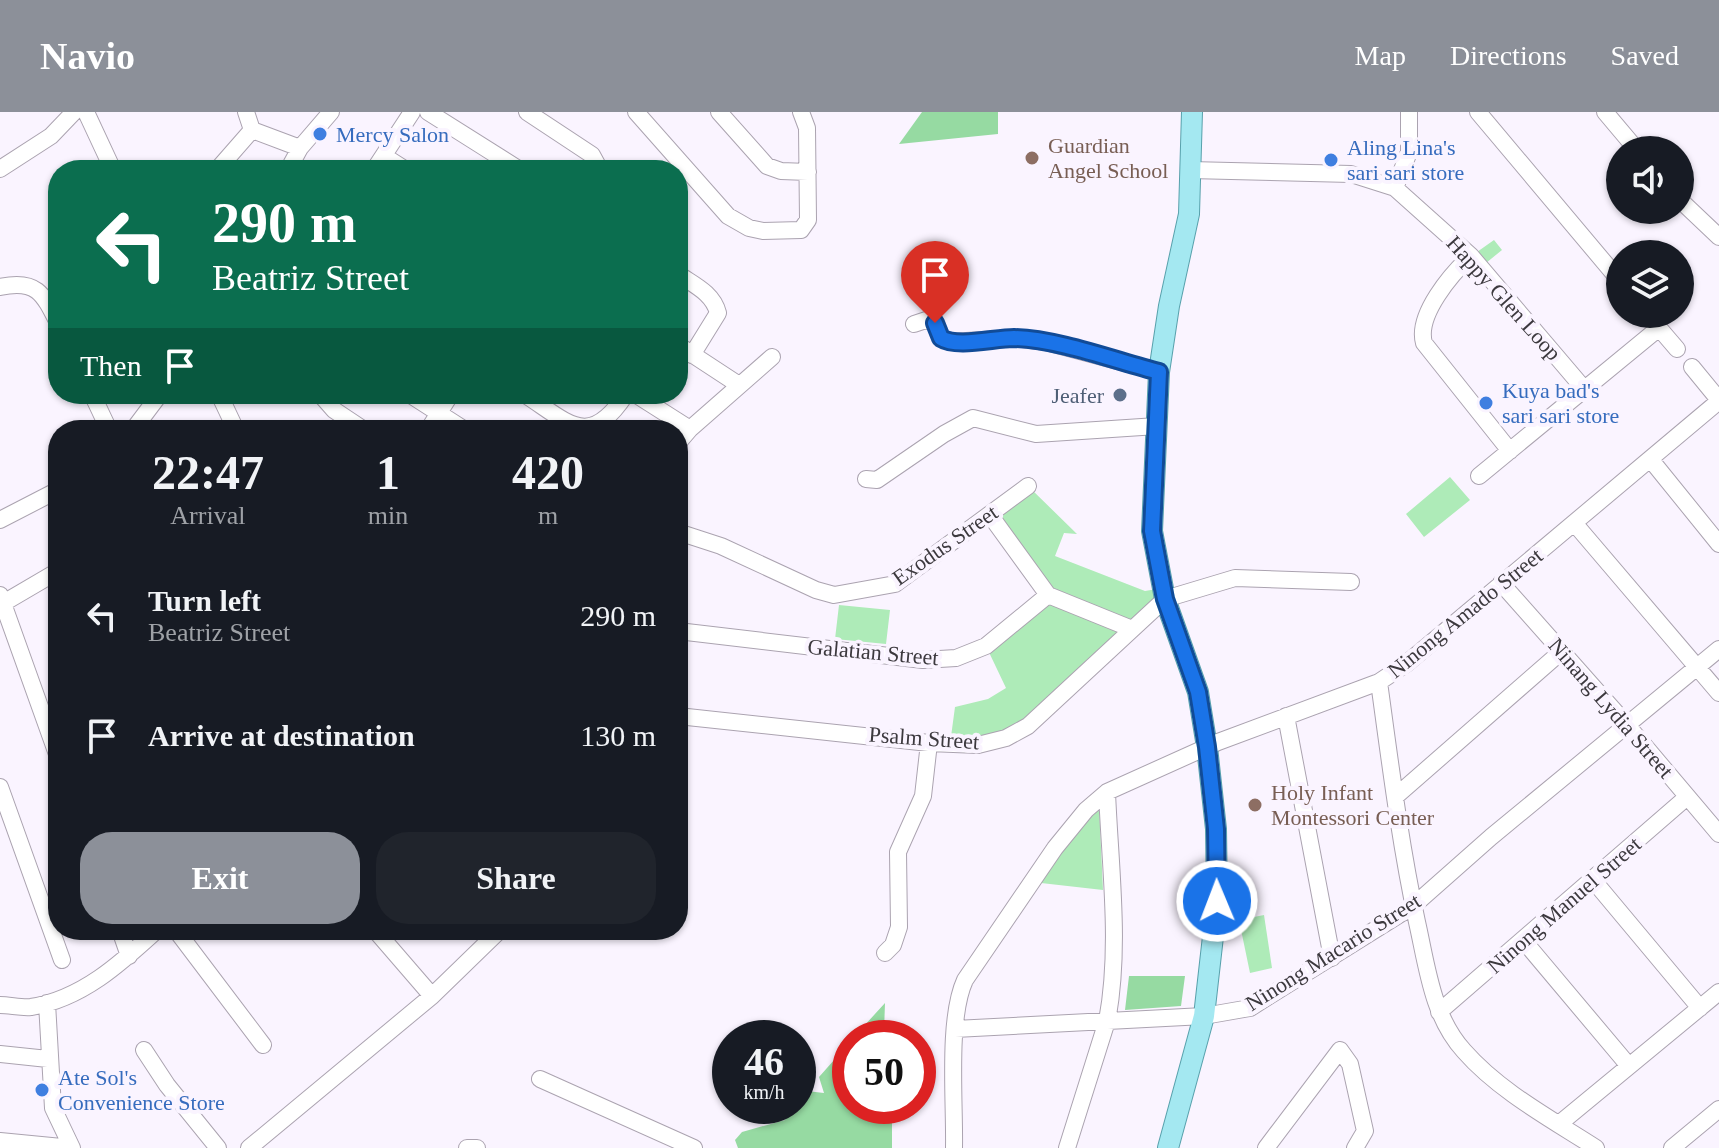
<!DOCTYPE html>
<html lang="en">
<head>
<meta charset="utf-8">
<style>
  :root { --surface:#171b24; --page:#20242c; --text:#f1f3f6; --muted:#9ea1a6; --accent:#8c9099 }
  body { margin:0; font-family:Georgia,serif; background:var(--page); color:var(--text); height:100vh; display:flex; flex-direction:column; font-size:30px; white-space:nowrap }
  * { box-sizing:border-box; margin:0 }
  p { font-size:26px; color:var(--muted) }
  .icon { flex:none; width:44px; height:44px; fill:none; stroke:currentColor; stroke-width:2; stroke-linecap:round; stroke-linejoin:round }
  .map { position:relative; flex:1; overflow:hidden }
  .details { position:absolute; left:48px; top:308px; width:640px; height:520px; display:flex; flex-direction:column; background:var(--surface); border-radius:32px; box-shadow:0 2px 6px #0004 }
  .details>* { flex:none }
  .hud { position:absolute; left:48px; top:48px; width:640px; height:244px; border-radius:32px; box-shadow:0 2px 6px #0004; background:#0b6e4f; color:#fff; overflow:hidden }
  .buttons { position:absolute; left:1606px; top:24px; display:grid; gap:16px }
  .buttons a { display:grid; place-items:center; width:88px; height:88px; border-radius:50%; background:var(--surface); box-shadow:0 2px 6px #0004; font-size:40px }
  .speed { position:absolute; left:712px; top:908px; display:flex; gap:16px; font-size:40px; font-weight:700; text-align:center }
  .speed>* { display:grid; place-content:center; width:104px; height:104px; border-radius:50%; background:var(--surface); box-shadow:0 2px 6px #0004; line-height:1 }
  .speed small { font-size:20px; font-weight:400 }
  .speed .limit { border:12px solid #d22; background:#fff; color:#111 }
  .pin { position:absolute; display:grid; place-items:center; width:68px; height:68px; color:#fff; margin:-82px -34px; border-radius:50% 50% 50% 0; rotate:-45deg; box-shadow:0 0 8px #0007 }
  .pin .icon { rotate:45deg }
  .me { position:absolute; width:88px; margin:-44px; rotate:359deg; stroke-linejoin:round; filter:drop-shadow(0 0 6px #0008) }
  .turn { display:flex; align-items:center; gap:28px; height:168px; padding:0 32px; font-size:36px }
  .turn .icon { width:104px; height:104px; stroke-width:2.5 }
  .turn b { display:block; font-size:56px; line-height:68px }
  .then { display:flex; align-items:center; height:76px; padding:0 32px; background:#0003; gap:16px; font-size:30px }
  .eta { display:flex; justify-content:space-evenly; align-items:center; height:136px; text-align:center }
  .eta b { font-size:48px; font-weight:800; line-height:56px }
  .primary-button { display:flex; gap:16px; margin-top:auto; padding:16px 32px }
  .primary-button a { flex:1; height:92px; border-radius:32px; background:var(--accent); color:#fff; font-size:32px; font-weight:800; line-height:92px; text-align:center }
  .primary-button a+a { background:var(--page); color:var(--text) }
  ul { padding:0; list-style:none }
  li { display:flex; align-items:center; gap:24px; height:120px; padding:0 32px }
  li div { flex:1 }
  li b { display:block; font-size:30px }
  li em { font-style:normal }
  header { display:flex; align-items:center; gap:48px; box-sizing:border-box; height:112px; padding:0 40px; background:var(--accent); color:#fff }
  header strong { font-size:38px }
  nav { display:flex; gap:44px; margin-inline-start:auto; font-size:28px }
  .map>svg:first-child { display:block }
  .green { fill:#aeebb8 }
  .forest { fill:#96daa2 }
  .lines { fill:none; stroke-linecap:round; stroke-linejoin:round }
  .minor-casing { stroke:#aba3b0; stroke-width:18 }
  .major-casing { stroke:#58a1ac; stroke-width:22 }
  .minor { stroke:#fff; stroke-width:16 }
  .major { stroke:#a4e8f1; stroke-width:20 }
  .route-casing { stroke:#114b97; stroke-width:20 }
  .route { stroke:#1a73e8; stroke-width:14 }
  .shop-dot { fill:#3f7fe0; stroke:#faf4ff; stroke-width:3 }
  .education-dot { fill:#8d6e63; stroke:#faf4ff; stroke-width:3 }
  .service-dot { fill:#5c6f8a; stroke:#faf4ff; stroke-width:3 }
  .labels { text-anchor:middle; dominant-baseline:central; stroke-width:8; stroke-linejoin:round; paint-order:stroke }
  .shop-label { font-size:22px; fill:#366cbe; stroke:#faf4ff; text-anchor:start }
  .education-label { font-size:22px; fill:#785e54; stroke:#faf4ff; text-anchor:start }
  .street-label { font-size:22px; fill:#3c393e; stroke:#faf4ff }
  .service-label { font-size:22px; fill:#4e5e75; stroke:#faf4ff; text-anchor:end }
</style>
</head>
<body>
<header>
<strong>Navio</strong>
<nav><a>Map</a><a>Directions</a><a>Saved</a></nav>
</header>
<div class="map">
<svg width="1719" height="1036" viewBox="0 0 1719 1036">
  <rect width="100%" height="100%" fill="#faf4ff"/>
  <!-- green -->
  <path class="green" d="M1494,128l8,10 -16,13 -9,-11z
    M1450,365l20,23 -46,37 -18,-23z
    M1028,374l49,48 -13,-1 -9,23 90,35 18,-3 2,11 -137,127 -78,18 5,-37 33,-8 18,-11 -20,-42 62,-51 -58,-80z
    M839,493l51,5 -4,34 -51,-5z
    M1099,693l4,85 -62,-7 18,-28z
    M1264,803l8,53 -22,5 -11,-53z"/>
  <!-- forest -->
  <path class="forest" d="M922,0h76v22l-99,10z
    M1129,864h56l-4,30 -56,4z
    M885,891l-1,29 8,1v5h-39z
    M850,930v64h42v42h-154l-3,-8 7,-8 43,-12 8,-14h5v-16l26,3 -5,-16z"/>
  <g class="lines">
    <!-- minor casing -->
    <g class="minor-casing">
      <path id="minor" d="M86,0l27,58
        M246,0l6,18
        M428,0l92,58
        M527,0l65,43 6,11 -1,4
        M636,0l92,104 21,12 14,3 38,-1 7,-10 -1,-92 -6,-16
        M719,0l48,54 14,5 27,1
        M1478,0l142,169
        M1605,0l32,38
        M252,18l48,18
        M384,44l22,14
        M0,57l51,-33 23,-24
        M217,58l35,-40
        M288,58l12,-22 31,-36
        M374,58l38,-58
        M1190,58l161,4 44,14 76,68 114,134
        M1395,76l14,-36v-40
        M1680,88l39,37
        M1471,144c-19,17 -55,59 -47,87l86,108
        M678,162c16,11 35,19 40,39l-26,42
        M0,175c36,-8 43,6 58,36
        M1647,202l30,35
        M914,212l12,-4 9,3 6,15 9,4 65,-4 31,4 113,30
        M678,233l61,40
        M1692,255l27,33
        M92,282l17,36
        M219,282l17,36
        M320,282l14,16 30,20
        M409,282l56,36
        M524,282c45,29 65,56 102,0
        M635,282l55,35
        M133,318l27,-36
        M428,318l23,-36
        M678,331l12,-14 82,-72
        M1651,348l68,84
        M1479,364l180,-148
        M866,367l11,1 67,-46 29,-16 63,16 121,-8
        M990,403l58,80 84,34
        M0,408l58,-30
        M1575,412l144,169
        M678,420l43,14 95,44 18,5 61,-11 133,-98
        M1501,471l126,142 92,109
        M0,483l58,162
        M0,493l58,-34
        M678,519l245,29 33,-2 30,-12 62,-51
        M1379,570c11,80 21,161 38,240 10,44 15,94 47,129 35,40 87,68 132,97
        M678,604l251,27 49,2 28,-7 22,-12 137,-127 70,-21 116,4
        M1286,604l46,242
        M0,675l62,173
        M1395,685l167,-146
        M1593,768l107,128
        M120,818l9,26
        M176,818l87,115
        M375,818l57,66
        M1523,828l106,126
        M885,841l8,-8 6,-18 -1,-75 25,-56 6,-53
        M47,891l6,105 19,40
        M0,893c10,0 21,3 31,2 51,-8 90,-44 126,-77
        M1439,900l248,-215
        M955,917l249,-13 46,-8 163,-102 78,-69 228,-188
        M144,938l23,35 51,63
        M0,942l48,5
        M540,967l154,69
        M1559,1012l160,-132
        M0,1029l72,7
        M249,1036l183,-152 68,-66
        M467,1036h10
        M954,1036c1,-45 -7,-129 11,-168l90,-132 31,-38 21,-18 111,-50 161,-60 27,-18 313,-263
        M1067,1036l40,-127c14,-74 3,-154 0,-229
        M1266,1036l74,-98 10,14 15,67 -10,17
        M1672,1036l47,-39"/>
    </g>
    <!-- major casing -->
    <g class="major-casing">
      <path id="major" d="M1168,1036l36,-132 13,-115 -1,-72 -9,-82 -9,-55 -33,-93 -13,-68 7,-159 10,-66 20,-92 3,-102"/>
    </g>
    <!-- minor -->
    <use href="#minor" class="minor"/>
    <!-- major -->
    <use href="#major" class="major"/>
  </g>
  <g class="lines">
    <!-- route casing -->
    <g class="route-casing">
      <path id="route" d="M935,211l6,15c16,10 53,0 73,0 44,1 102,23 145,34l-7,159 13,68 33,93 9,55 9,82 1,72"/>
    </g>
    <!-- route -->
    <use href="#route" class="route"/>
  </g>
  <!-- markers -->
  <g class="shop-dot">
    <circle cx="320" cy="22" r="8"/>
    <circle cx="1331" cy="48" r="8"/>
    <circle cx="1486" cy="291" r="8"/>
    <circle cx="42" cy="978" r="8"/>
  </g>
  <g class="education-dot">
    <circle cx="1032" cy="46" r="8"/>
    <circle cx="1255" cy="693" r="8"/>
  </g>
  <circle class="service-dot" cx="1120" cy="283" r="8"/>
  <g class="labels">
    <!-- shop labels -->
    <g class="shop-label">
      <text x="336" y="22">Mercy Salon</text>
      <text x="1347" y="35">Aling Lina's<tspan x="1347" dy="25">sari sari store</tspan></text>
      <text x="1502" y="278">Kuya bad's<tspan x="1502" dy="25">sari sari store</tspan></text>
      <text x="58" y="965">Ate Sol's<tspan x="58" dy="25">Convenience Store</tspan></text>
    </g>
    <!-- education labels -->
    <g class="education-label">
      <text x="1048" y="33">Guardian<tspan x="1048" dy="25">Angel School</tspan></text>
      <text x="1271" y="680">Holy Infant<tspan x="1271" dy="25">Montessori Center</tspan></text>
    </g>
    <!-- street labels -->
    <g class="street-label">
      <text transform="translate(1504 186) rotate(48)">Happy Glen Loop</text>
      <text transform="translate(945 433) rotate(-35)">Exodus Street</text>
      <text transform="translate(1465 501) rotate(-39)">Ninong Amado Street</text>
      <text transform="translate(873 540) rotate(5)">Galatian Street</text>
      <text transform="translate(1611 596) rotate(49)">Ninang Lydia Street</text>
      <text transform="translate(924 626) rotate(4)">Psalm Street</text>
      <text transform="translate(1564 793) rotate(-41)">Ninong Manuel Street</text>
      <text transform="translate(1333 840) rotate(-32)">Ninong Macario Street</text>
    </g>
    <!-- service labels -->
    <g class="service-label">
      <text x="1104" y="283">Jeafer</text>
    </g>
  </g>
</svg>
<div class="buttons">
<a><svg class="icon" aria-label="sound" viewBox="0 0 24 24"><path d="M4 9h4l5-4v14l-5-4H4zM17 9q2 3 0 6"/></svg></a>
<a><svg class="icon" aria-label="layers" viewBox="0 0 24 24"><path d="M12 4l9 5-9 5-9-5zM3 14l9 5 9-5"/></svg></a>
</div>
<div class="speed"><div>46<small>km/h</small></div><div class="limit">50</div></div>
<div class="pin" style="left:935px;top:211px;background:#d93025"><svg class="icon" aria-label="arrive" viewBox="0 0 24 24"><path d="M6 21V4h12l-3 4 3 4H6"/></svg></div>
<svg class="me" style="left:1217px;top:789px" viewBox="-20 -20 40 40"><circle r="17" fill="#1a73e8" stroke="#fff" stroke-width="3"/><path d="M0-11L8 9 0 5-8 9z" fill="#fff"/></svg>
<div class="hud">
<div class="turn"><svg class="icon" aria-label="left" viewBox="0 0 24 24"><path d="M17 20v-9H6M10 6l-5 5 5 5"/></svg><div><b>290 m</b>Beatriz Street</div></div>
<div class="then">Then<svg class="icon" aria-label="arrive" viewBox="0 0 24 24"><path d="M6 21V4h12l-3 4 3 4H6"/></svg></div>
</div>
<section class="details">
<div class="eta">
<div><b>22:47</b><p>Arrival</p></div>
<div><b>1</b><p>min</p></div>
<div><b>420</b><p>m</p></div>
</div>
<ul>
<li><svg class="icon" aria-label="left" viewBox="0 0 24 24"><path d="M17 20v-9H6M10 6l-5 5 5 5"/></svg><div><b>Turn left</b><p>Beatriz Street</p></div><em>290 m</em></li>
<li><svg class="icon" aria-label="arrive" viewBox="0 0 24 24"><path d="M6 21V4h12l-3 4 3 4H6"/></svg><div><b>Arrive at destination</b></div><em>130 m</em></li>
</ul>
<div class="primary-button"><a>Exit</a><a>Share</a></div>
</section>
</div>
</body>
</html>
